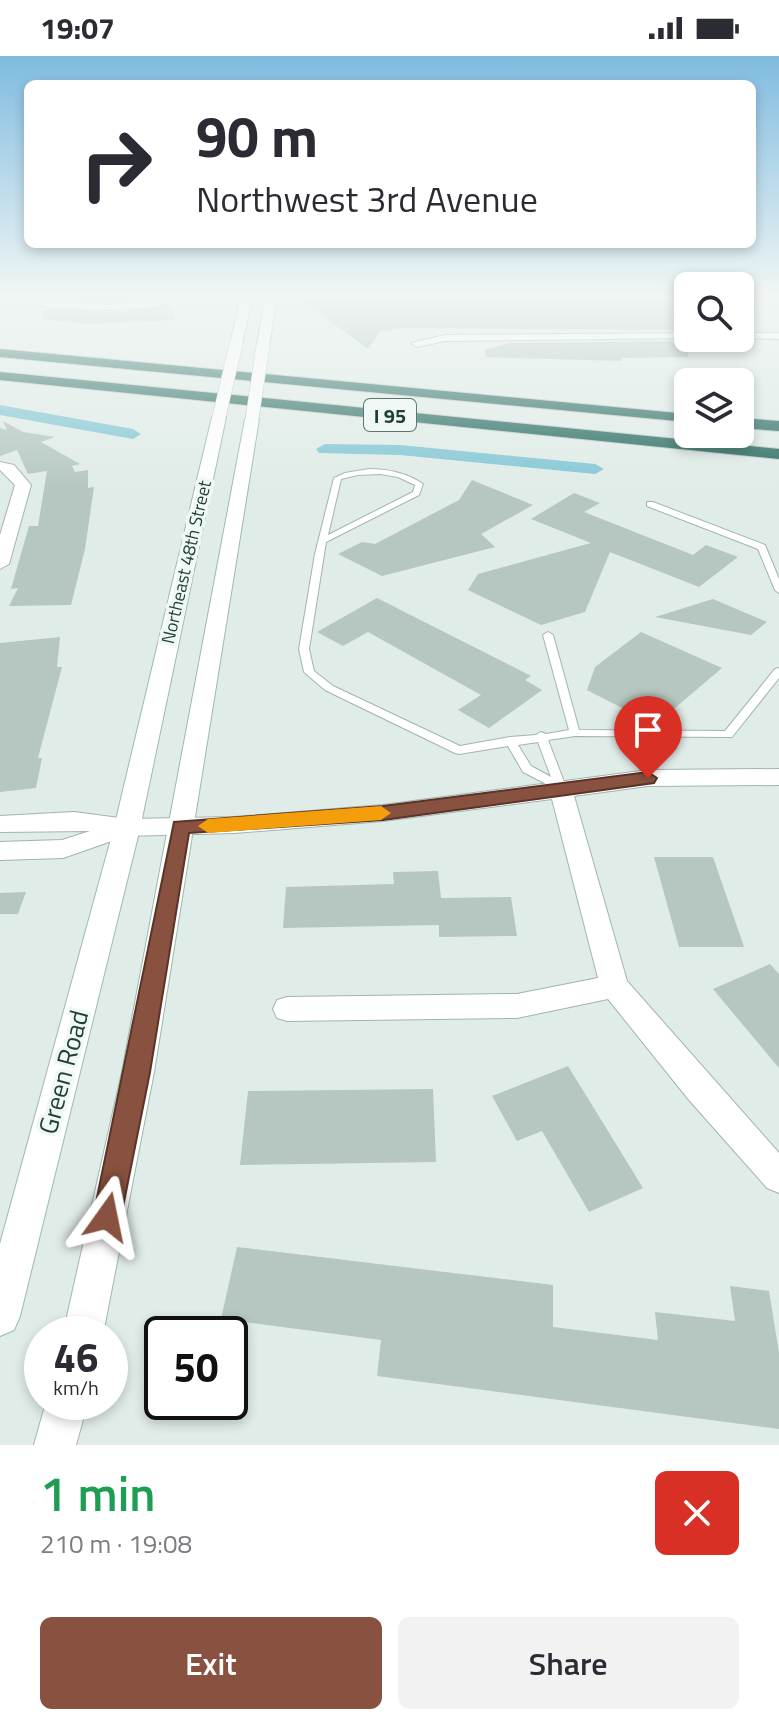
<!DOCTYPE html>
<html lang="en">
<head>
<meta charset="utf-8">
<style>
  :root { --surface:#fff; --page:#f2f2f3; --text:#2b2b33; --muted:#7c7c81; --accent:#89513f }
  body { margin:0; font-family:"Titillium Web",sans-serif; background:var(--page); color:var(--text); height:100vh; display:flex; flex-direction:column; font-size:30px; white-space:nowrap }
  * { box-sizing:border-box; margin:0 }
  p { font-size:26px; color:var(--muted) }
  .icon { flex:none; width:44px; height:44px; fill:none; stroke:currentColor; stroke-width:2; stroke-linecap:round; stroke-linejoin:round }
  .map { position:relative; height:1389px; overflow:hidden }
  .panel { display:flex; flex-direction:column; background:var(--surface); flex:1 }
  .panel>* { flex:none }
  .banner { position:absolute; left:24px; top:24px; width:732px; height:168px; border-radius:12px; box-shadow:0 4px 12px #0003; background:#fff; color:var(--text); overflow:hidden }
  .buttons { position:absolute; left:674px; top:216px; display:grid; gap:16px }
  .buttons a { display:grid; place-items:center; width:80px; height:80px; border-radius:12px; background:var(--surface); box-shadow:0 4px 12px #0003; font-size:40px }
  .speed { position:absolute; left:24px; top:1260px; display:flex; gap:16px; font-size:40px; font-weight:700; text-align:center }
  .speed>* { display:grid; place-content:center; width:104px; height:104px; border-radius:50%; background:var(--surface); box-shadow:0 4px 12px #0003; line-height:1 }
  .speed small { font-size:20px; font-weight:400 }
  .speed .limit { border:4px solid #111; border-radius:12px; background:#fff; color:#111 }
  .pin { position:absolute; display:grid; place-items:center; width:68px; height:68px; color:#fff; margin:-82px -34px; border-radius:50% 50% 50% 0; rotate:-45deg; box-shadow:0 0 8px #0007 }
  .pin .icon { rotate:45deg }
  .me { position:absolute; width:88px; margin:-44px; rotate:12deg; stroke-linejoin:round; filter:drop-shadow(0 0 6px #0008) }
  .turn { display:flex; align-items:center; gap:28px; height:168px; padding:0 40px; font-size:36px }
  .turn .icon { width:104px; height:104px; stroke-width:2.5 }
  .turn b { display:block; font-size:56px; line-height:68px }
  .round { display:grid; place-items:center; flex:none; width:84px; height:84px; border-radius:12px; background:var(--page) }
  .summary { display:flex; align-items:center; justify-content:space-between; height:136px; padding:0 40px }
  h1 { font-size:48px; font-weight:600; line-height:60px; color:#1e9e55 }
  .cta { display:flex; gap:16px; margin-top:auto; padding:16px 40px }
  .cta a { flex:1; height:92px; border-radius:12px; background:var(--accent); color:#fff; font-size:32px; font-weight:600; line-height:92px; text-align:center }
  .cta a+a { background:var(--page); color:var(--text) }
  .status { display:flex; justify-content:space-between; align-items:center; height:56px; padding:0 40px; background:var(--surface); direction:ltr }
  .status svg { height:22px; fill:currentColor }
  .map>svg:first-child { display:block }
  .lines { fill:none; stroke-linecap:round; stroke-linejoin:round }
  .canal { fill:#83c6d5; fill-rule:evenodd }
  .building { fill:#b5c7c0 }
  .lane-casing { stroke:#a2b4af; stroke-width:2 }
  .street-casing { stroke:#a2b4af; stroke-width:2 }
  .secondary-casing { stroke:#9db9b0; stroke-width:2 }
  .highway-casing { stroke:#c0c9c7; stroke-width:2 }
  .lane { fill:#fff; fill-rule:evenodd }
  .street { fill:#fff; fill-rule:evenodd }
  .secondary { fill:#fff; fill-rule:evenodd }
  .highway { fill:#296c61; fill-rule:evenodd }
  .secondary-bridge-casing { stroke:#9db9b0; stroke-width:14; stroke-linecap:butt }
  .secondary-bridge { stroke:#fff; stroke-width:13 }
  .route { fill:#89513f; stroke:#593529; stroke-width:2 }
  .slow { fill:#f59e0b }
  .labels { text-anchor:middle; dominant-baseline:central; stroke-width:7; stroke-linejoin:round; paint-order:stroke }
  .far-street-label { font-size:18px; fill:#1f3e37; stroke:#f0f8f5 }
  .shield { fill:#f0f8f5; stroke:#5e7670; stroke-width:2 }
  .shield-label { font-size:20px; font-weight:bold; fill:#1f3e37 }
  .near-street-label { font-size:26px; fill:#1f3e37; stroke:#f0f8f5 }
</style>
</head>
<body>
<div class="status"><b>19:07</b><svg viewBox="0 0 49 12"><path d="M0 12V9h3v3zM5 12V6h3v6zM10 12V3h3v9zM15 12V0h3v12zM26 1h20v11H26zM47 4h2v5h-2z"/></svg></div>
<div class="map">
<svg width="779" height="1389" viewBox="0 0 779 1389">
  <rect width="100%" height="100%" fill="#e0ece7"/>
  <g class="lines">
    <!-- canal -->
    <path class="canal" d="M0,349l133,24 8,5 -8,5 -133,-24z
      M325,388l75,1 195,19 9,5 -9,5 -195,-19 -81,-2 -3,-4z"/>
  </g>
  <!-- building -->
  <path class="building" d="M58,240h93l-41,6 -54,-5z
    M688,240v34l-284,-2 -24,4 -12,17 -70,-51z
    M169,247l7,17 -88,4 -47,-5 4,-10 75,4z
    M688,285v16l-67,1 1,3 -136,-4 -1,-7 25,-7z
    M3,365l20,11 32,5 -14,5 39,22 -8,2 3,6 13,-2v18l6,-1 -9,62 -14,56 -62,1 9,-18 -7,1 18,-63h9l9,-55 -19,3 -11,-24 -17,6v-28l7,2z
    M472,424l61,25 -52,29 14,13 -113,29 -44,-22 24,-12 13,2 84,-44z
    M574,437l26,10 -16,9 109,43 13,-10 32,12 -39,30 -89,-35 -25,60 -44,13 -73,-35 10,-16 113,-31 -60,-24z
    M377,542l154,78 -6,4 17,10 -53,38 -31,-18 23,-15 -113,-63 -25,14 -26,-14z
    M713,543l54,23 -16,13 -96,-18z
    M641,576l81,36 -67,57 -68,-35 8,-23z
    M60,581l-3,30h5l-24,91h4l-6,30 -36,4v-149z
    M654,801h59l31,90h-65z
    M438,815l3,27 70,-1 6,39 -78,1v-12l-156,3 3,-41 108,-3 -1,-12z
    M26,836l-8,22h-18v-21z
    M770,908l9,10v94l-66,-79z
    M568,1010l75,122 -54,24 -47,-81 -25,10 -25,-45z
    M433,1033l3,73 -196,3 8,-74z
    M237,1191l316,38v42l105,13 -3,-28 80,9 -5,-35 39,5 10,62v76l-402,-53 4,-36 -160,-21z"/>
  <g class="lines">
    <!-- lane casing -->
    <g class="lane-casing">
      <path id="lane" d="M369,413c19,0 38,4 54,15l-4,11 -93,47 -17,107 5,22 19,15 127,60 50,-9 26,-2 5,-3 5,2 23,-4 -26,-95 5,-3 5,3 26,95 146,1 50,-62 4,-1v10l-47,59 -157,-1 -27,4 18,47 -6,4 -37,-19 -15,-26 -49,8 -4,-1 -130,-63 -21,-18 -5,-23 16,-95 19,-76 11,-5zM380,418l18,3 17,8 -2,7 -85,43 13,-56 17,-4zM538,686l13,35 -20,-11 -13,-21z
        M647,446h6l112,43 14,34v14l-4,-3 -17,-41 -111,-43z"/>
    </g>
    <!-- street casing -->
    <g class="street-casing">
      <path id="street" d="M2,240l108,9 65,-9c-15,23 -150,13 -173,0z
        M688,277v5h4l-247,3 -28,6 -6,-4 34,-8z
        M740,277h39v6l-43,-1h4z
        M0,406l14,3 17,20 -22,79 -9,5v-34l15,-50 -15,-15z
        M779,713v16l-131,1 -74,10 53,185 152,172v40l-12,-5 -78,-88 -81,-101 -91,19 -230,3 -10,-3 -4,-9 4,-9 10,-3 230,-3 81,-16 -46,-179 -169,22 -149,12 -108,3 -63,22 -63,2v-18l62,-2 28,-9 -90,1v-16l74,-4 53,7 107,-2 149,-12 265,-35z"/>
    </g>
    <!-- secondary casing -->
    <g class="secondary-casing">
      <path id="secondary" d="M241,240h12l-11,48 -6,4 -6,-4z
        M265,240h12l-8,50 -6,4 -6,-4z
        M219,357l7,4 -86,411 -120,488 -6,14 -14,6v-92l114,-416 98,-411z
        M252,359l7,4 -105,653 -51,262h-40l59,-262 123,-653z
        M46,1346h42l-12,43h-42z"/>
    </g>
    <!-- highway casing -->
    <g class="highway-casing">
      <path id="highway" d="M0,293l688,65v8l-688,-65z
        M0,316l779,77v10l-779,-79z
        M740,362l39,3v10l-39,-3z"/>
    </g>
    <!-- lane -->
    <use href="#lane" class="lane"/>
    <!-- street -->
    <use href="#street" class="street"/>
    <!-- secondary -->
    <use href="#secondary" class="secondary"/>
    <!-- highway -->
    <use href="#highway" class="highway"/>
    <!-- secondary-bridge casing -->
    <g class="secondary-bridge-casing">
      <path id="secondary-bridge" d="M219,361l17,-73
        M252,363l11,-73"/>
    </g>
    <!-- secondary-bridge -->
    <use href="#secondary-bridge" class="secondary-bridge"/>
  </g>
  <!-- sky -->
  <linearGradient id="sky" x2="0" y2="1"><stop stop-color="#7fbbe0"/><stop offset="0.55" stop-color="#f1f6f4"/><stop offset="1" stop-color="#f1f6f4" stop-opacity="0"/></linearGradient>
  <rect width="779" height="435" fill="url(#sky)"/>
  <!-- route -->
  <path class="route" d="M648,716l9,6 -3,5 -271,37 -194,13 -39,239 -29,145 -4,10 -10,4 -10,-4 -4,-10 81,-395 209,-16z"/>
  <!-- slow -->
  <path class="slow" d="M381,750l10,7 -10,7 -173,13 -10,-7 10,-7z"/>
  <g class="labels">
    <!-- far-street labels -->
    <g class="far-street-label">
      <text transform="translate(186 506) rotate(-77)">Northeast 48th Street</text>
    </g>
    <!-- shield labels -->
    <rect class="shield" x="364" y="343" width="52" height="32" rx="6"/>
    <g class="shield-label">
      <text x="390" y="359">I 95</text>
    </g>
    <!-- near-street labels -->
    <g class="near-street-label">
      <text transform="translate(63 1016) rotate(-75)">Green Road</text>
    </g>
  </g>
</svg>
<div class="buttons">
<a><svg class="icon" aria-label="search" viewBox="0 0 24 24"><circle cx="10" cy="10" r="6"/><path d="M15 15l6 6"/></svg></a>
<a><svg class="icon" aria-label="layers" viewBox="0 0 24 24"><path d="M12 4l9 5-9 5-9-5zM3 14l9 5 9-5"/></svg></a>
</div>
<div class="speed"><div>46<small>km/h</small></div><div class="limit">50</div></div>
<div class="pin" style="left:648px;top:722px;background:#d93025"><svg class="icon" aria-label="arrive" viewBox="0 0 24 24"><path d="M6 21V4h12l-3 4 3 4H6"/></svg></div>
<svg class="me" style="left:107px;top:1161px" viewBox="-20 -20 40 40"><path d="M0-17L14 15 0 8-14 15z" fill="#89513f" stroke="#fff" stroke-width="4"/></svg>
<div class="banner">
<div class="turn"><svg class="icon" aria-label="right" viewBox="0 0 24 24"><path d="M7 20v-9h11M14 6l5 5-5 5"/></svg><div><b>90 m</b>Northwest 3rd Avenue</div></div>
</div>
</div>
<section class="panel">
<div class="summary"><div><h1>1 min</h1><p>210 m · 19:08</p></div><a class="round" style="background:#d93025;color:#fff"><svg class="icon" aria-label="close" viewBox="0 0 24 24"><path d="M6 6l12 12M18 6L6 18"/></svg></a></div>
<div class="cta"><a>Exit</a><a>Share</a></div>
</section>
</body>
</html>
